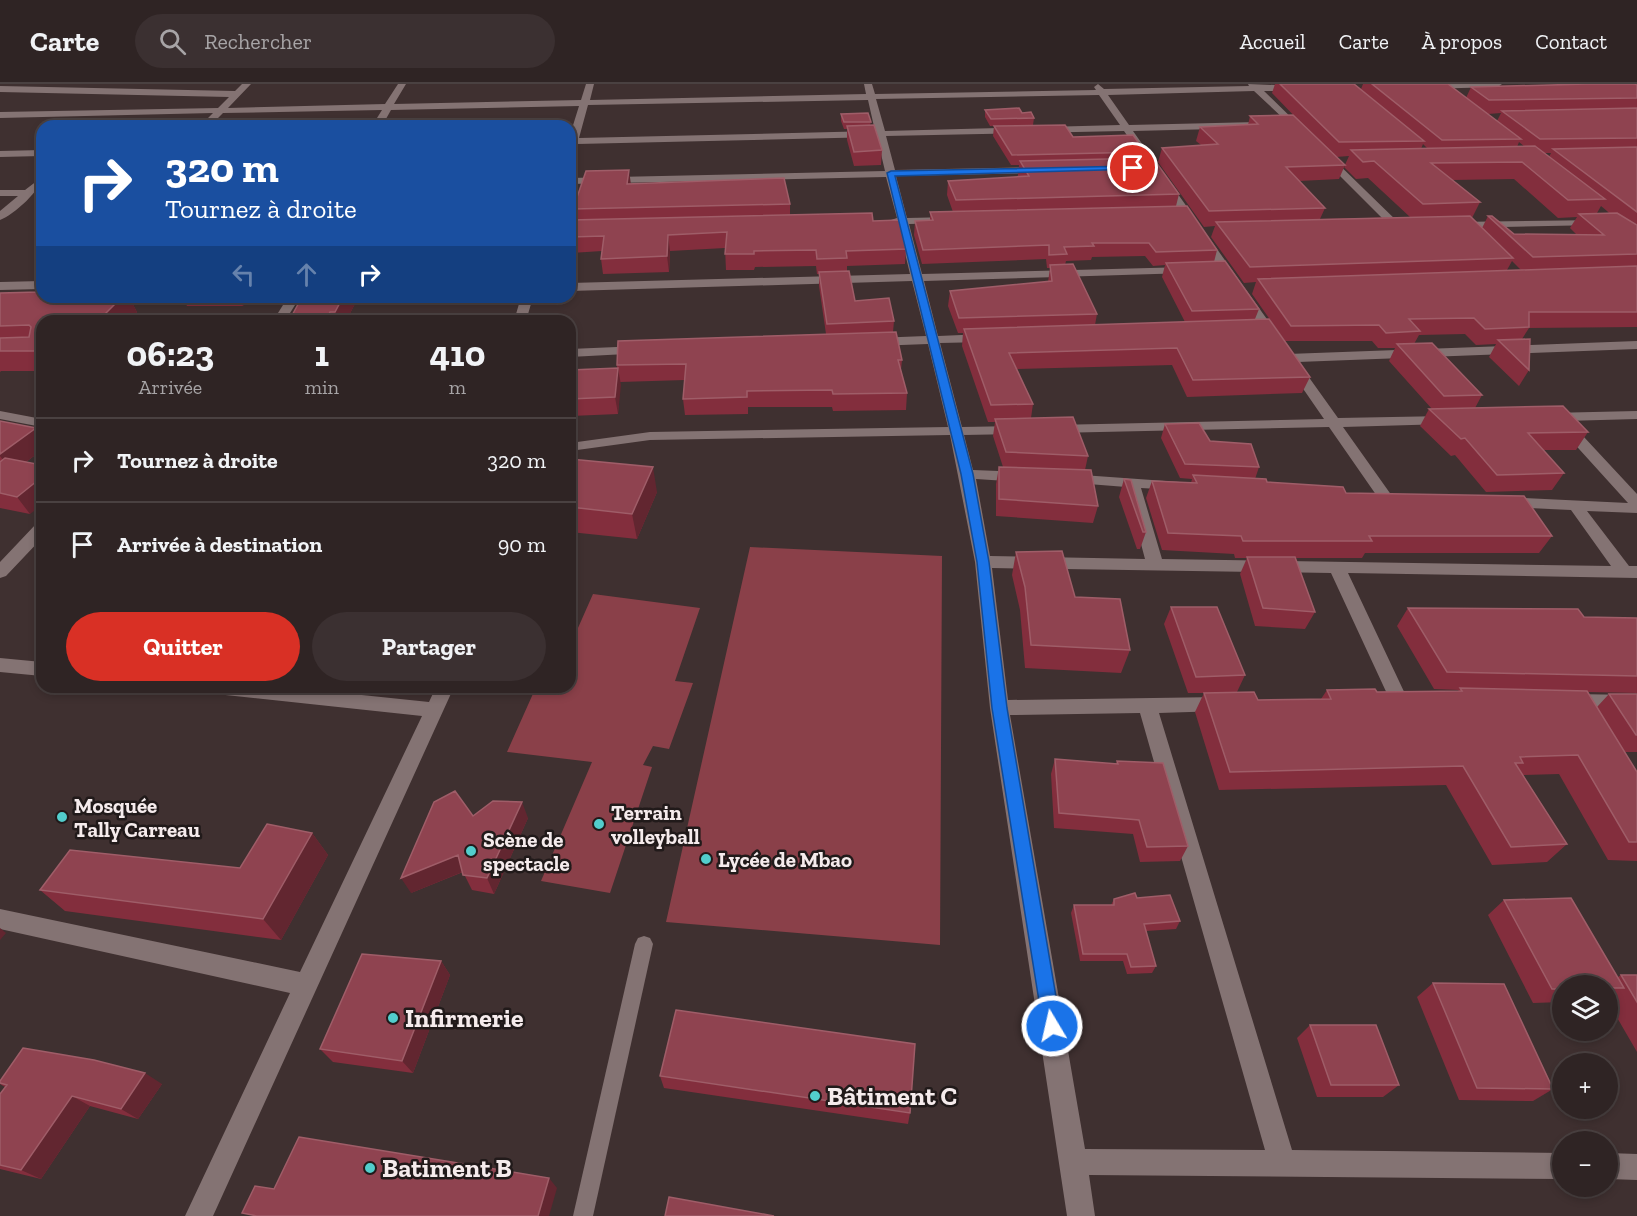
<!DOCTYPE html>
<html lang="fr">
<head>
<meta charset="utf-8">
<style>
  :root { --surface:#2f2424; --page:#3b3031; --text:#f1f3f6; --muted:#a7a4a6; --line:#4a4141; --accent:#d93025 }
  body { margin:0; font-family:"Zilla Slab",serif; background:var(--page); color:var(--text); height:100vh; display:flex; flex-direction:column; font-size:22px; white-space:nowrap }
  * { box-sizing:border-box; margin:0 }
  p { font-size:20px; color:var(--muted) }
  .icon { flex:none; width:33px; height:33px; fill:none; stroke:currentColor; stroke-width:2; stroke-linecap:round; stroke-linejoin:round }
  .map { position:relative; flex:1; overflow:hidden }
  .details { position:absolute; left:36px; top:231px; width:540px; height:378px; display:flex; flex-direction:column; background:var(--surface); border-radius:18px; box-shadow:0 3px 9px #0003,0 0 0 2px var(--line) }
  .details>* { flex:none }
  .hud { position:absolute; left:36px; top:36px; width:540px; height:183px; border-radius:18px; box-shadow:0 3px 9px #0003,0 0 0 2px var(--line); background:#1a4fa0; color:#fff; overflow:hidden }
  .fabs { position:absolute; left:1552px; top:891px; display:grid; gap:12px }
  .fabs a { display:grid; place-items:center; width:66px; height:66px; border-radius:50%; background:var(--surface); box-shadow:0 3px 9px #0003,0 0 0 2px var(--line); font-size:30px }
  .pin { position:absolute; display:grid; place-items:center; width:51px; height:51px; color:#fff; margin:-26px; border:3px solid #fff; border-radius:50%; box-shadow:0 2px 6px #0007 }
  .me { position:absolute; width:66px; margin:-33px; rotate:351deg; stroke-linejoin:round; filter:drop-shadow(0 0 4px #0008) }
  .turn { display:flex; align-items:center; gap:21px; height:126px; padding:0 30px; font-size:27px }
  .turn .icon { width:78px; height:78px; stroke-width:2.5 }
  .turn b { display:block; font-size:42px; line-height:51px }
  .lanes { display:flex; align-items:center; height:57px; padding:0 30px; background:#0003; justify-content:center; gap:30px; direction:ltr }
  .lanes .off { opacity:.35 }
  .eta { display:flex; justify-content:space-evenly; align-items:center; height:102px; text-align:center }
  .eta b { font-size:36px; font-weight:800; line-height:42px }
  .cta { display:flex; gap:12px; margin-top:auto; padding:12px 30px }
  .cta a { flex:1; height:69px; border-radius:36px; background:var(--accent); color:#fff; font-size:24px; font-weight:800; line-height:69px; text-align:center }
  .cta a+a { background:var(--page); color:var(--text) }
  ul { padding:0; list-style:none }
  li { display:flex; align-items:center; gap:18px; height:84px; padding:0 30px; border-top:2px solid var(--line) }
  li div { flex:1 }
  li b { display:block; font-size:22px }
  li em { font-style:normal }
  header { display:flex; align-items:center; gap:36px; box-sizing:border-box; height:84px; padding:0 30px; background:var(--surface); border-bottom:2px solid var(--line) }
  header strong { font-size:28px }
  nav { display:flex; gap:33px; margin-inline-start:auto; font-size:21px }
  .search { width:420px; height:54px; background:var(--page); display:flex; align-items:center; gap:15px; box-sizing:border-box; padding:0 21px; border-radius:33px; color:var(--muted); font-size:22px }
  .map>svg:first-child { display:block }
  .green { fill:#8a4049 }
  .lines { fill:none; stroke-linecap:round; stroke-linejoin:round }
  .lane { fill:#847373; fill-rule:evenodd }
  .street { fill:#847373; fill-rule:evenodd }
  .wall { fill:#832e3d; fill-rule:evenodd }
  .shaded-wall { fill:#622630 }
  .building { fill:#8f4350; stroke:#9f5d68; stroke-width:1.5 }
  .route { fill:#1a73e8; stroke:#114b97; stroke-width:1.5 }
  .poi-dot { fill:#52cdcc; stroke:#211a1a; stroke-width:2 }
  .labels { text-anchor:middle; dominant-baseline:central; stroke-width:5; stroke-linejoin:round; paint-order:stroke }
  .poi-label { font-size:21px; font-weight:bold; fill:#f5ebec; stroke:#211a1a; text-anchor:start }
  .near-poi-label { font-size:26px; font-weight:bold; fill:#f5ebec; stroke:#211a1a; text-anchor:start }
</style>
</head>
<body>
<header>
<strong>Carte</strong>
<div class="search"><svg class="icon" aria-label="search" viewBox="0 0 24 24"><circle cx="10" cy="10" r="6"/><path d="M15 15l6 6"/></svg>Rechercher</div>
<nav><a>Accueil</a><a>Carte</a><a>À propos</a><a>Contact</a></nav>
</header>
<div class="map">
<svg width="1637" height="1132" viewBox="0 0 1637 1132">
  <rect width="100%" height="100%" fill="#3f3030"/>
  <!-- green -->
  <path class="green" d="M750,463l192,9 -2,389 -274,-23z
    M593,510l107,14 -25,73 18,2 -24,66 -16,-3 -10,19 9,2 -42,126 -69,-12 51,-119 -85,-10 29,-65h34v-41z"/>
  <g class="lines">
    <!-- lane -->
    <path class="lane" d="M644,852l6,2 3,6 -60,272h-20l62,-272 3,-6z"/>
    <!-- street -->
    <path class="street" d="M242,0h9l-23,24 157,-4 13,-20h8l-12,20 187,-4 5,-16h8l-4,16 276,-6 -2,-10h8l3,10 221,-4 -2,-3 4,-3 6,5 145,-3 -1,-2 53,2 -3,5h-34l40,39 2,2 -5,3 -47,-44 -146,4 21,30 129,-3 5,3 -5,3 -125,3 148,208 -6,4 -5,-1 -146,-211 -238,5 9,34 147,-3 5,3 -5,3 -146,3 11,42 45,-1 5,3 -5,3 -43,1 13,50 266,-7 6,3 -6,3 -264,8 14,55 47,-2 6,4 -6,4 -45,1 22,84 55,-1 7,4 -7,4 -53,1 9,35 49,2 8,5 -8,5 -46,-3 14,77 155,3 -19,-72 -63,-5 -3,-3 3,-3 5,-2 112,8 3,3 -3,3 -5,2 -34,-2 21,71 449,7 -40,-56 -66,-3 -8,-5 8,-5 123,6 -68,-75 -2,-3 6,-4h-15l-7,-4 7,-4 88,-2v8l-72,2 5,1 67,72v19l-50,-2 42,55h8v12l-289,-5 59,125 -2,5 -7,2 -7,-2 -2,-5 -58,-125 -339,-5 16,132 213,-3 7,2 2,5 -2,5 -7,2 -62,2 133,437 271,3v26l-474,-4 6,41h-28l-77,-508 -15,-146 -25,-127 -300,5 -80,11v-8l80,-11 298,-5 -20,-83 -53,2 -6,-4 6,-4 51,-2 -14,-55 -342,10v-8l340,-9 -12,-50 -10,-3 9,-3 -11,-41 -316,7v-6l315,-7 -8,-34 -300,7 -2,7 -5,3v-19l9,-29 -188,4 -9,16h-10l10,-16 -159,3 -13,13h-10l13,-13 -213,5v-6l218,-4 11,-11 -229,-5v-6l235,5zM1099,11l21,30 -235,6 -9,-32zM868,16l7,31 -296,7 9,-33zM1140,629l125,437 -180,-1 -75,-434z
      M1423,0h79l-4,3 -73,2 -4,-3z
      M42,66v6l-42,1v-6z
      M1322,70h6l72,70v4h-8l-70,-70z
      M42,93c0,12 -28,38 -42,43v-9l18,-15h-18v-6h25z
      M1602,136v4l-4,1 -143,3 -5,-3 5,-3z
      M42,197v8l-42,1v-8z
      M288,213h12l-15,24h-12z
      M521,213h12l-7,24h-12z
      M1637,257v8l-339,13 40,56 108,-2 7,4 -7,4 -103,3 49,69 -8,5 -5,-2 -50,-72 -275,6 -7,-4 7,-4 270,-6 -38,-55 2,-2 -7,-4 7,-4z
      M640,262l5,1v6l-75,4v-8z
      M0,327l42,8v8l-42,-8z
      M42,439v15l-36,38 -6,2v-16l36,-38z
      M0,574l42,4v14l-42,-4z
      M207,603h78l144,15 7,-15h18l-241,529h-28l105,-223 -290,-64v-20l300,63 122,-256 -206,-22 -7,-2z
      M1570,610l67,1v14l-67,-1 -7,-2 -2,-5 2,-5z
      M1608,1069l29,1v26l-29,-1z"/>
  </g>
  <!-- wall -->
  <path class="wall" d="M1275,0h79l7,5 2,-5h85l18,14 5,-11 166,11v229l-108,1 -7,11 7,31 -10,16 -30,-29 7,-13 -20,1 -11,-11 -46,1 -5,9 68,51 -7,13 113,24 -12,18h-33l21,23 -12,17 -66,2 -31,-37 -4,1 -31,-30 9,-17h3l-43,-48 6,-13h-17l-6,-7h-87l-33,-47 4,-12 -12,1 -33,-46 4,-11 -11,1 -46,-65 4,-14 39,-3 -5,-4 4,-14 48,-2 2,-9 51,7 -29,-30zM1501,29l-4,8 -9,-7zM1519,58l6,5h-8zM1423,60l5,5h-7zM1543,69h8l-2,4zM1349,72l-5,11 12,12 12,-1 42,39 -90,2 5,-11 -26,-27 40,-2 6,-14 -9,-8zM1514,95l44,39 19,-1 -7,11 7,7 -63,-1 -26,-18 -6,12 -10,-10 8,-16 -28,-22zM1601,122l6,5 2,2h-12zM1512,177l9,9h-14z
    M985,26l49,8 -1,7 -43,1 -5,-9z
    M841,30l30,8 -1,3 12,25 -1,15 -27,1 -7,-26v-11h-3l-3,-8z
    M994,42l79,11 72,15 -1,6 35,36 -3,12 41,44 -3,12 45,47 -4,10 55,58 -8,16 -115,4 -15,-32 -155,4 16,35 -2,14 57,38 -3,14 13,36 -5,17 -97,-7v-32l3,-17h4l-10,-31 2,-14h-7l-26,-76 1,-13h-5l-10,-27 2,-15 98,-9 2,-14h-3l-1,-9 -124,5 -8,-29 1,-14h15v-9h23l-6,-17 1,-14 70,-4v-2l1,-10h-8l-18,-29zM1145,172l8,10 12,-1 -3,12 23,45 -90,3 2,-11 -32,-49 1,-4 25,-1 1,-3z
    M631,100l159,20v11l83,6 33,28 -1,15 -58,2v5l8,30 39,20 -1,11 9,28 -1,10 6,23 -1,17 -73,1 -1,-4h-84v7l-63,1 -2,-16 2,-19 -65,2 -2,32 -47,2 -1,5v-51l47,-2v-3l209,-31 -7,-48v-12h-2l-1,-8 -61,1 -1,3h-28l-1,-22 -55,3 -1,21 -66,2 -2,-15 1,-8 -31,2 -1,-30 5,-3 -2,-11z
    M0,209l42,4h87l8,15 -8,9h-87v50h-41l-1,1z
    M182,213h66l-5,9h-56z
    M302,213h53l2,3 -11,21h-57z
    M462,213h57l-1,2 -55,2z
    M0,337l42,15v14l-16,12 4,52 -30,-6z
    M1165,340l45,17 49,26 -4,12 12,3 79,11 206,43 -13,17h-174l-3,5h-67l20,54 -10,17 -50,-3 -15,-52 7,-16h-12l-1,-4 -72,-4 -16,-52 6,-17 39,2 1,-4 -12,-1 -19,-40z
    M570,375l87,33 -20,47 -67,-7z
    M1124,395l22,53 -6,17h-3l-18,-52z
    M1016,468l59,45 55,53 -9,23 -96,-5 -5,-58 -8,-35z
    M1171,523l74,68 -8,17 21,8 63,-1 6,-9 50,2 81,-1 1,-1 -25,-1 -37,-63 11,-18 176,9 53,1v75l-49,-1 9,15 12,-13h28v58h-13l13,20v89l-29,-1 -49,-86 -36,1 44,69 -20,18 -55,3 -46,-80 -227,5 -24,-78 9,-19h-16l-24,-69z
    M1055,675l61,5 1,-3 71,85 -8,15 -40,1 -7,-28 -79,-6 -3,-54z
    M473,732l55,2 -34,76 -22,-4 -9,-18 -52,21z
    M312,749l16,22 -47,85 -216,-29 -25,-21 200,-22z
    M1137,814l43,23 -4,8 -30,2 10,35 -4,7 -25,1 -4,-13h-43l-9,-48 3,-8h37l3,-6z
    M1504,816l114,77 3,-2h16v77l-29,-50v-16h-45v16l-30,1 -45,-88z
    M441,877l9,14 -37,98 -80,-11 -13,-13z
    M1433,899l120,106 -20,12 -74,-1 -42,-103z
    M1310,941l89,60 -16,12h-66l-20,-59z
    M660,992l250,37 -2,11 -244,-36z
    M0,997l162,3 -24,35 -48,-13 -49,73 -41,-10v-75l5,-7 -5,-3z"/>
  <!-- shaded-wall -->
  <path class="shaded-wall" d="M629,86l2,15 -4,-1z
    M668,151l2,16 -1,21 -2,-16z
    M122,213h7l8,15 -8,9h-31z
    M238,213h10l-5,9z
    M343,213h12l2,3 -11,21h-7l-4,-9z
    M330,228l4,9h-8z
    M618,284l3,17 -3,29 -3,-17z
    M36,344l6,8v14l-30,22 -12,-16v-2z
    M653,383l4,25 -20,47 -5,-25z
    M42,393v28l-12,9 -13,-17z
    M522,718l6,16 -34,76 -7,-16z
    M312,749l16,22 -47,85 -18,-21z
    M458,771l9,15 -56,23 -10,-15z
    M0,844l6,5 -6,7z
    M441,877l9,14 -37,98 -11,-12z
    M145,989l17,11 -24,35 -17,-10z
    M72,1012l18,10 -49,73 -20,-9z
    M549,1094l8,10 -8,28h-11z"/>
  <!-- building -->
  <path class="building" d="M1280,0h74l70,57 -85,1z
    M1372,0h76l73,55 -79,1z
    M1587,0h48l2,1v13l-148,2 -18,-13z
    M1019,24l3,5 9,-1 3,6 -43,1 -6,-9z
    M1637,24v30l-97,1 -38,-28z
    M868,29l3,9h-27l-3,-8z
    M1293,31l52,50 -59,2 39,41 -116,3 -47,-63 56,-4 -18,-17 58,-3 -8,-8z
    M874,41l8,25 -28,2 -7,-26z
    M1065,41l8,12 60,-2 12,17 -133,3 -18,-29z
    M1535,62l70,53 -37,1 -46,-38 -91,1 49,39 -57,2 -49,-43 -11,1 -12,-12z
    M1637,63v65l-84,-63z
    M1153,74l26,36 -223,6 -8,-19 81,-5 -9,-15z
    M629,86l-2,14 157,-6 6,26 -217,5 13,-38z
    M1187,122l30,44 -61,2 -7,-9h-57l2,3 -30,1 3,7 -18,1v-10l-126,5 -8,-29 18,-1 -3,-8z
    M872,129l1,8 26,-1 7,29 -60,2 1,7 -30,1 -1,-9 -62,1v3h-29l2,-22 -59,3 -1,21 -66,3 3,-23 -34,1 1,-17z
    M1617,129l20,12v29l-104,3 -45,-41h4l22,18 90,1 -25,-21z
    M1470,132l43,42 -263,9 -34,-45z
    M1225,177l34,48 -67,2 -26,-48z
    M1073,180l24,50 -138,4 -9,-27 102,-10 -2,-16z
    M1637,182v46h-108v15l-44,2 -11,-11 -65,1 11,12 -34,2 -7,-8 -88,1 -33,-47z
    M849,187l6,30 34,-3 5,23 -67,3 -8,-52z
    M42,205v8h80l-24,24h-56v30h-42v-13l29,-1 2,-10 -2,-2 -29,1v-33l39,-1z
    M302,213h41l-8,15h-5l-4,9h-37z
    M1269,235l41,58 -117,3 -16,-32 -168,5 24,51 -42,1 -27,-76z
    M896,248l6,28h-4l9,33 -74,1 -1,-4 -85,1v6l-64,2 3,-35 -69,1 1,-24z
    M1530,255l-1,31 -31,-30z
    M1432,259l50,52 -38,1 -47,-52z
    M618,284l-3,29 -45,2v-29z
    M1563,322l25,26 -60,1 36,40 -67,2 -32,-37 -4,1 -32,-30z
    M1073,333l15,39 -82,-4 -11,-33z
    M0,337l36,7 -36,26z
    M1199,339l11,18 41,3 8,23 -74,-3 -20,-40z
    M5,374l37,7v12l-25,20 -17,-4v-31z
    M570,375l83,8 -21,47 -62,-7z
    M999,383l92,3 7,36 -99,-7z
    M1193,391l73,4 1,3 76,5 3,6 178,3 28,40h-183l3,5h-129l-2,-5 -73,-3 -16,-52 45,2z
    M1124,395l7,1 15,52h-3z
    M1062,467l13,46 45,2 10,51 -99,-5 -6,-58 -9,-35z
    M1247,473h48l20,55 -52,-4z
    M1171,523h46l28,68 -49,2z
    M1408,524l170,1 6,8 53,1v58l-190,-4z
    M1460,604l127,3 50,81v70h-8l-51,-87 -58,2 3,6h-8l52,81 -56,3 -48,-81 -233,6 -26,-79 50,-1 4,8 73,-1 -4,-9 48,-1 2,3 85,-1z
    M1609,610h28v41h-1z
    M1055,675l63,5 -1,-3 46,2 25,83 -41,1 -8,-27 -80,-7z
    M455,707l18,25 20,-15 29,1 -35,76 -24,-3 -5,-20 -57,23 33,-76z
    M267,740l45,9 -49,86 -223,-29 30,-40 170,18z
    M1135,809l2,5 33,-3 10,26 -36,3 12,42 -25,1 -4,-13h-44l-9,-49h40v-6z
    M1571,814l53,90h-16v-2h-45v3h-11l-48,-89z
    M362,870l79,7 -39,100 -82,-12z
    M1621,891h16v27z
    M1433,899l71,1 49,105 -76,-1z
    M676,926l239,34 -5,69 -250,-37z
    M1310,941h66l23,60h-68z
    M23,964l71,12 51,13 -24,36 -49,-13 -51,74 -21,-5v-71l7,-9 -7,-2v-2z
    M299,1053l250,41 -11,38h-281l-15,-3 13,-27 19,3z
    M669,1113l105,19h-109z"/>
  <!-- route -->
  <path class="route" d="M1133,82l3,3 -241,7 78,298 16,88 18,146 54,318 -3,6 -6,3 -7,-3 -2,-6 -51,-318 -15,-146 -16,-88 -74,-301 4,-2z"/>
  <!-- markers -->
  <g class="poi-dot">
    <circle cx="62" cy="733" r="6"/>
    <circle cx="599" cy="740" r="6"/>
    <circle cx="471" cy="767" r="6"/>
    <circle cx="706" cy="775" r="6"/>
    <circle cx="393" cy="934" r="6"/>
    <circle cx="815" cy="1012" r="6"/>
    <circle cx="370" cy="1084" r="6"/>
  </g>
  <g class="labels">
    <!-- poi labels -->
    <g class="poi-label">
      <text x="74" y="721">Mosquée<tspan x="74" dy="24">Tally Carreau</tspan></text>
      <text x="611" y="728">Terrain<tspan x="611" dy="24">volleyball</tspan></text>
      <text x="483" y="755">Scène de<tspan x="483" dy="24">spectacle</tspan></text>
      <text x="718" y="775">Lycée de Mbao</text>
    </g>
    <!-- near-poi labels -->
    <g class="near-poi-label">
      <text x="405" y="934">Infirmerie</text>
      <text x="827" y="1012">Bâtiment C</text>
      <text x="382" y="1084">Batiment B</text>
    </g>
  </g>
</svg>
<div class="fabs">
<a><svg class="icon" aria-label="layers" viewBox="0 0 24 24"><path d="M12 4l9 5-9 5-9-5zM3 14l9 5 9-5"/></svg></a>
<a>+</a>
<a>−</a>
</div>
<div class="pin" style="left:1133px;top:84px;background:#d93025"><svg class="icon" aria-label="arrive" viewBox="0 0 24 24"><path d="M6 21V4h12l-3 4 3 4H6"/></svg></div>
<svg class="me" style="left:1052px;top:942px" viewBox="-20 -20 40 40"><circle r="17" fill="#1a73e8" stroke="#fff" stroke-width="3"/><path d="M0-11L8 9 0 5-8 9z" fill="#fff"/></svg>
<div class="hud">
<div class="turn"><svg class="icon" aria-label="right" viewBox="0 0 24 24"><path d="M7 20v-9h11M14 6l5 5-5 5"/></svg><div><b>320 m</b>Tournez à droite</div></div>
<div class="lanes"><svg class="icon off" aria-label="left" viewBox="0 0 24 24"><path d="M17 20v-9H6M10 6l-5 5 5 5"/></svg><svg class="icon off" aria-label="ahead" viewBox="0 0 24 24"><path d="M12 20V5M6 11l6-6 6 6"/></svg><svg class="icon" aria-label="right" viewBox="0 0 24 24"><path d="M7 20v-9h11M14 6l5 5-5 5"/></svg></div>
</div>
<section class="details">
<div class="eta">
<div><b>06:23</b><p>Arrivée</p></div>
<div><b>1</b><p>min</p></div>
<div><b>410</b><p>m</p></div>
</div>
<ul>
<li><svg class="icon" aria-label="right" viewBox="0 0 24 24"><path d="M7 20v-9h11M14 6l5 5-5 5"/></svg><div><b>Tournez à droite</b></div><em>320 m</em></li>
<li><svg class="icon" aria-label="arrive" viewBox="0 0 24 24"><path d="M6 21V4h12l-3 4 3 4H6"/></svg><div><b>Arrivée à destination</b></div><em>90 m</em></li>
</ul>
<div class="cta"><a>Quitter</a><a>Partager</a></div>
</section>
</div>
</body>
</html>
